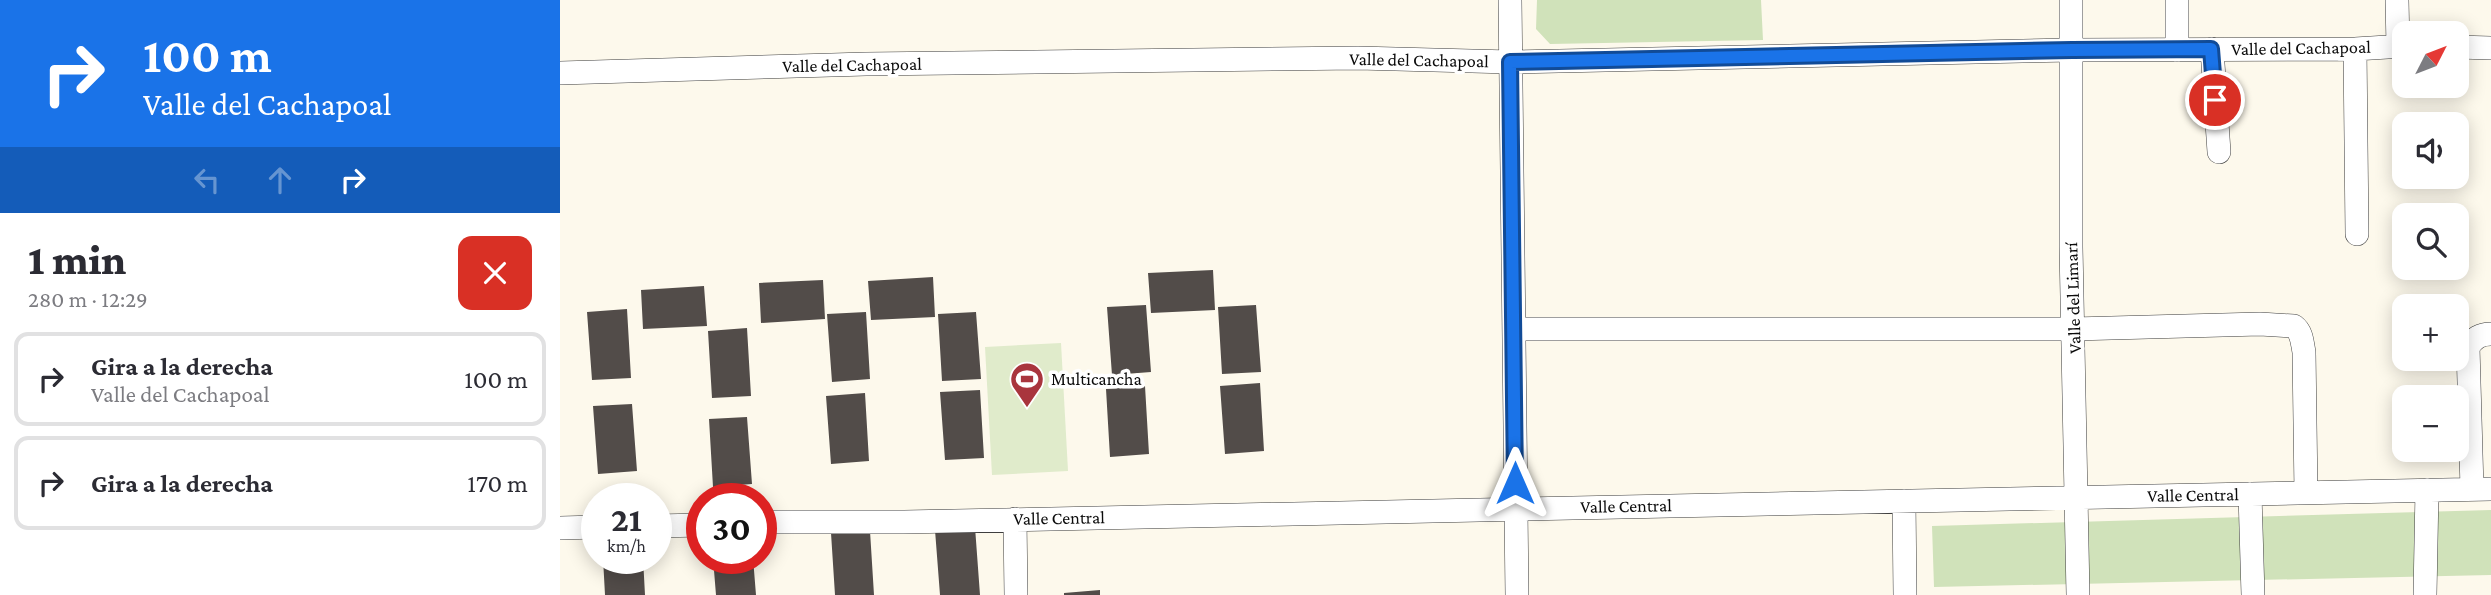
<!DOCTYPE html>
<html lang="es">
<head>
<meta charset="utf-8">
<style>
  :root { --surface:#fff; --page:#f2f2f3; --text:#2b2b33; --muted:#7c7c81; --line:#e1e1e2 }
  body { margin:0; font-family:"Crimson Pro",serif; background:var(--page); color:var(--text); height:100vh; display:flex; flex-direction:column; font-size:26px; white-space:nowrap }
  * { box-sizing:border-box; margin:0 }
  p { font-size:23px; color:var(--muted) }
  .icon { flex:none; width:38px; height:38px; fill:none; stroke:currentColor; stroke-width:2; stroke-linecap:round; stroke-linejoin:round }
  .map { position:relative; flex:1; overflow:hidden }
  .drawer { display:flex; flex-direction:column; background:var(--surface); width:560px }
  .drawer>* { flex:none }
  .guide { background:#1a73e8; color:#fff; overflow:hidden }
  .needle { width:46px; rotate:48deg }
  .controls { position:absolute; left:1832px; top:21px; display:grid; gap:14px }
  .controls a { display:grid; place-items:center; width:77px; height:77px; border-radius:14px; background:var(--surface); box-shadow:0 4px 18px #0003; font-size:35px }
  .speed { position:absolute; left:21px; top:483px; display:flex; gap:14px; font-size:35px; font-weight:700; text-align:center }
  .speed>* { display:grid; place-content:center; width:91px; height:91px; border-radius:50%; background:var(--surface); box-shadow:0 4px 18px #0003; line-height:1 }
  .speed small { font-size:18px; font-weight:400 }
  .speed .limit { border:10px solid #d22; background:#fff; color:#111 }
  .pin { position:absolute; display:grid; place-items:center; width:60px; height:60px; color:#fff; margin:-30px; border:4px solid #fff; border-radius:50%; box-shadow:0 2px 7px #0007 }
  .me { position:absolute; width:77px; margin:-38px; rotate:0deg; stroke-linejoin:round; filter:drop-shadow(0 0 5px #0008) }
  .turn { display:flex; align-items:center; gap:24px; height:147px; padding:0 28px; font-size:32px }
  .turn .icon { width:91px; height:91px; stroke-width:2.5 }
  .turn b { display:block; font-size:49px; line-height:60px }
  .lanes { display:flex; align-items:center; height:66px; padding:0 28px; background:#0003; justify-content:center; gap:35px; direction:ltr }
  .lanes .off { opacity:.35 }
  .round { display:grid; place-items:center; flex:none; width:74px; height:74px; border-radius:14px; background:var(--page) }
  .overview { display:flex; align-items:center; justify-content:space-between; height:119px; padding:0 28px }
  h1 { font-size:42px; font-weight:800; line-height:52px }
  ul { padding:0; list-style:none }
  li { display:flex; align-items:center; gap:21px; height:94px; margin:0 14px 10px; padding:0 14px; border:4px solid var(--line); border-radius:14px }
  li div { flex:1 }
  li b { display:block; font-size:26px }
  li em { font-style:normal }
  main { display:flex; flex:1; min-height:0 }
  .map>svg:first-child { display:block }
  .green { fill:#d0e2ba }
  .pitch { fill:#e0ebcb }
  .building { fill:#524c49 }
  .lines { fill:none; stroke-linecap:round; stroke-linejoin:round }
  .minor-casing { stroke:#3e3e3e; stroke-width:24 }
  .minor { stroke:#fff; stroke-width:23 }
  .route-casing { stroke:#114b97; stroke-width:18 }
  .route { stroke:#1a73e8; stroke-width:12 }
  .labels { text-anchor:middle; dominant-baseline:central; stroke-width:7; stroke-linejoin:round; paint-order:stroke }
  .street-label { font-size:18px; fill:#0b0b0b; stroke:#fff }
  .poi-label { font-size:18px; fill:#0b0b0b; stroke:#fff; text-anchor:start }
</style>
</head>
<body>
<main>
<section class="drawer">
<div class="guide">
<div class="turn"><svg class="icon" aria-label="right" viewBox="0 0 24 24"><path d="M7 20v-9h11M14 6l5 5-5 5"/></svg><div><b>100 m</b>Valle del Cachapoal</div></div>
<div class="lanes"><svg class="icon off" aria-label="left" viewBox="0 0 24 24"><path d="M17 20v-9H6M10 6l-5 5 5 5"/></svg><svg class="icon off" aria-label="ahead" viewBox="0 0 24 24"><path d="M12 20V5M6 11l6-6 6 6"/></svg><svg class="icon" aria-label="right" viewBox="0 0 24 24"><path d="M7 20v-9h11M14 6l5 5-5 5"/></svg></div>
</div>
<div class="overview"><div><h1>1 min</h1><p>280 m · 12:29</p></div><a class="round" style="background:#d93025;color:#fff"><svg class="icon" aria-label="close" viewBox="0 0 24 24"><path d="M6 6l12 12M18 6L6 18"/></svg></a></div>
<ul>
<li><svg class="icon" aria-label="right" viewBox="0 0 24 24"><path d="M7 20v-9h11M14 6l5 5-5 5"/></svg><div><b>Gira a la derecha</b><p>Valle del Cachapoal</p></div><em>100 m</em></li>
<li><svg class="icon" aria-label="right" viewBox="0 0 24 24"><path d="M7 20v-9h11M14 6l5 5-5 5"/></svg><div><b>Gira a la derecha</b></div><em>170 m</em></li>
</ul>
</section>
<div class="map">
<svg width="1931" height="595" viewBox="0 0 1931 595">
  <rect width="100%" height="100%" fill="#fdf9ec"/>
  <!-- green -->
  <path class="green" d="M977,0h224l2,40 -213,4 -14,-15z
    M1931,510v65l-557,12 -2,-61z"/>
  <!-- pitch -->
  <path class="pitch" d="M501,343l7,128 -76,4 -7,-128z"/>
  <!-- building -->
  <path class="building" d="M653,270l2,40 -64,3 -3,-40z
    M373,277l2,40 -64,3 -3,-39z
    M263,280l2,39 -64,4 -2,-40z
    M144,286l3,40 -64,3 -2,-39z
    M586,305l5,67 -39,3 -5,-68z
    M696,305l5,67 -39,2 -4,-67z
    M67,309l4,69 -39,2 -5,-68z
    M306,312l4,67 -38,3 -5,-68z
    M416,312l5,67 -39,2 -4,-67z
    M187,328l4,68 -39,2 -4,-67z
    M700,383l4,68 -39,3 -5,-68z
    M585,386l4,68 -39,3 -4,-68z
    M420,390l4,68 -39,2 -5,-68z
    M305,393l4,68 -38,3 -5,-68z
    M72,404l5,67 -39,3 -5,-68z
    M187,417l5,67 -39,3 -4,-68z
    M415,527l5,68h-40l-5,-65z
    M310,531l4,64h-39l-4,-62z
    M43,558h40l2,37h-40z
    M153,558h40l3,37h-40z
    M540,590v5h-36v-2z"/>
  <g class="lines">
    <!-- minor casing -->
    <g class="minor-casing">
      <path id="minor" d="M950,0l7,595
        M1511,0v247l7,348
        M1837,0l1,46
        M1897,47l34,1
        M1652,49l7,103
        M1795,49l2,185
        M1617,50v-50
        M0,73l306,-9 492,-6 152,4 562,-12 283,-1 49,-3
        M954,329h560l186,-5 34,2c8,6 8,16 10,26l2,141
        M1912,489l-4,-142c6,-9 12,-13 23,-13
        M1690,494l3,101
        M1344,501l1,94
        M455,519l1,76
        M201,522h143l1587,-33
        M96,526l46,-1
        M0,528l37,-1
        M1865,595l2,-105"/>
    </g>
    <!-- minor -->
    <use href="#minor" class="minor"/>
  </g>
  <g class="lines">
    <!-- route casing -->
    <g class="route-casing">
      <path id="route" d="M955,483l-5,-421 562,-12 139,-1 4,51"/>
    </g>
    <!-- route -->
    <use href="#route" class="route"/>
  </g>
  <!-- icons -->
  <defs>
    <g id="stadium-pin" transform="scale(1.75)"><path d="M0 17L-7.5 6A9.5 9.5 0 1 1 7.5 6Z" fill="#a9353d" stroke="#fff"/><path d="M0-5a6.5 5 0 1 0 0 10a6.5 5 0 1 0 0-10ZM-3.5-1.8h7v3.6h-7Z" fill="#fff"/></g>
  </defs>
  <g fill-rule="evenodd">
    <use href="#stadium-pin" x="467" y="379"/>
  </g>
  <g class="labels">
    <!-- street labels -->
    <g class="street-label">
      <text transform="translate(1741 48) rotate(-1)">Valle del Cachapoal</text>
      <text transform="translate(859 60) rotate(1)">Valle del Cachapoal</text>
      <text transform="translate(292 65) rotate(-1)">Valle del Cachapoal</text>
      <text transform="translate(1513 298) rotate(-92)">Valle del Limarí</text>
      <text transform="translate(1633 495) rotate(-1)">Valle Central</text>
      <text transform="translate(1066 506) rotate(-1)">Valle Central</text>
      <text transform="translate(499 518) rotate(-1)">Valle Central</text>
    </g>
    <!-- poi labels -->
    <g class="poi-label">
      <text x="491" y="379">Multicancha</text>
    </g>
  </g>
</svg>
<div class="controls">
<a><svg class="needle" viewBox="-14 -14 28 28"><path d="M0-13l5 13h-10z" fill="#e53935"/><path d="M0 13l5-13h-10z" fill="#7c7c81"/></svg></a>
<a><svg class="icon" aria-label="sound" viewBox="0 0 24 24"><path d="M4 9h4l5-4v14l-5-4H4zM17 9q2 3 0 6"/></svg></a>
<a><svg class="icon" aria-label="search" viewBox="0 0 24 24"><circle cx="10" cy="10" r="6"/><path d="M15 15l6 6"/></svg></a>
<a>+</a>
<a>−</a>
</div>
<div class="speed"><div>21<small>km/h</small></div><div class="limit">30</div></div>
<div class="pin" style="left:1655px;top:100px;background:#d93025"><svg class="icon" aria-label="arrive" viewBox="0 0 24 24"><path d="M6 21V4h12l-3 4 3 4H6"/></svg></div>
<svg class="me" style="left:955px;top:483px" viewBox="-20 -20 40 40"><path d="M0-17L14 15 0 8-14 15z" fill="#1a73e8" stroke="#fff" stroke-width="4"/></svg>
</div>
</main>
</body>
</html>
